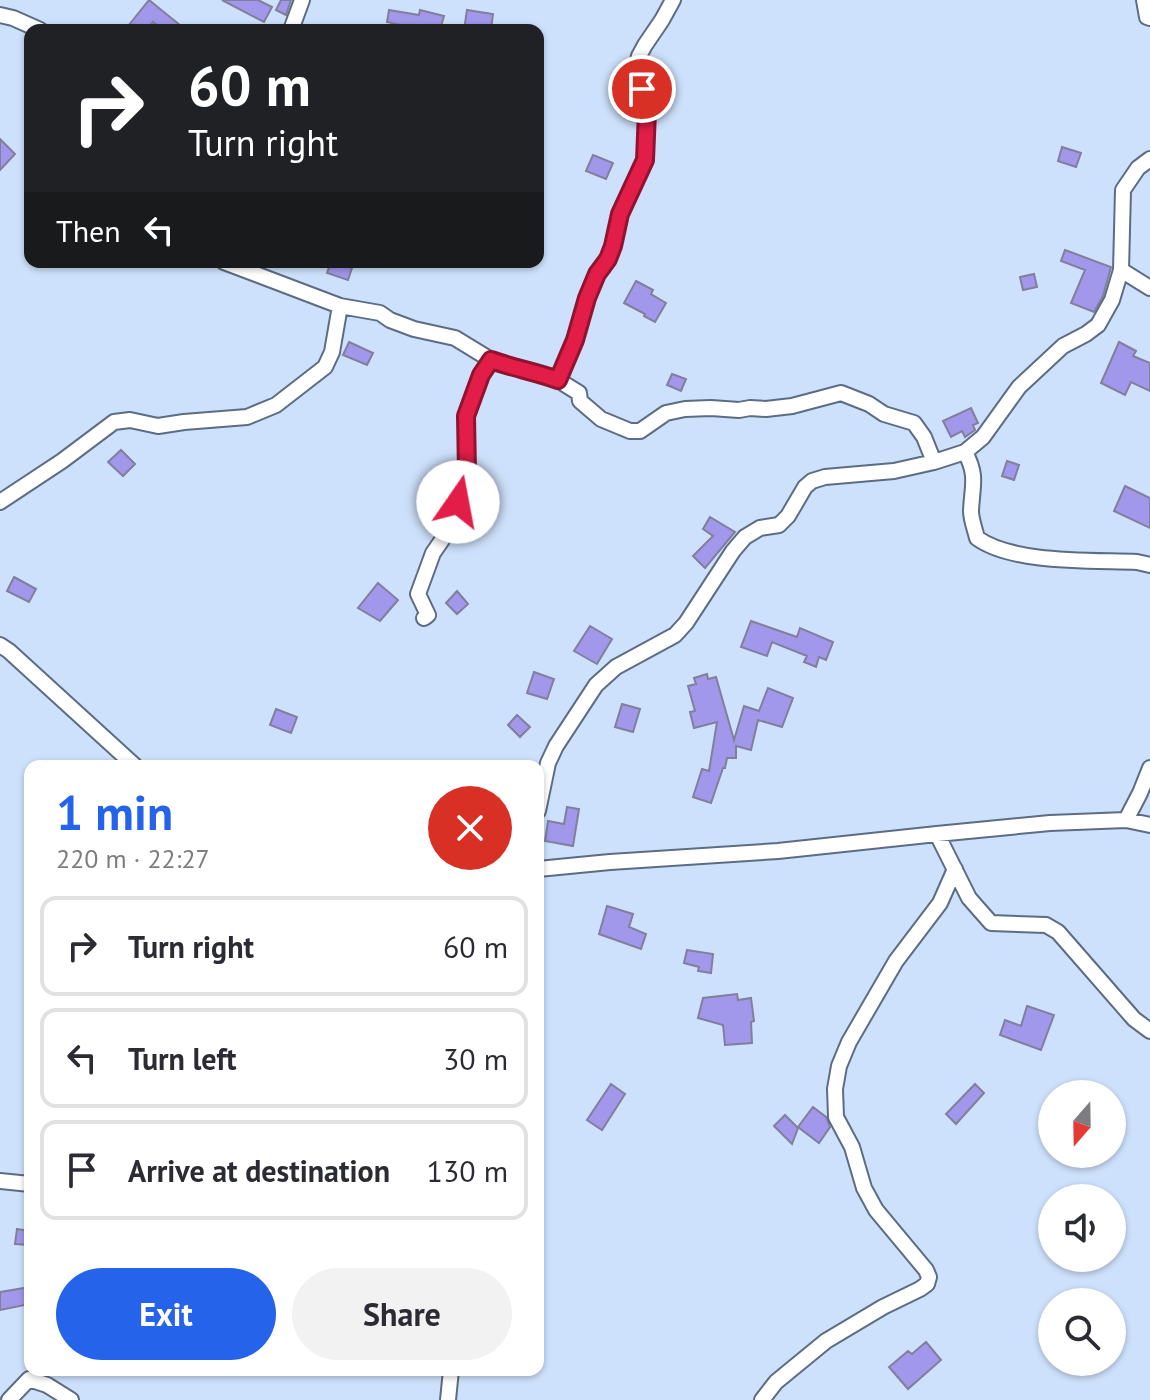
<!DOCTYPE html>
<html lang="en">
<head>
<meta charset="utf-8">
<style>
  :root { --surface:#fff; --page:#f2f2f3; --text:#2b2b33; --muted:#7c7c81; --line:#e1e1e2; --accent:#2563eb }
  body { margin:0; font-family:"PT Sans",sans-serif; background:var(--page); color:var(--text); height:100vh; display:flex; flex-direction:column; font-size:30px; white-space:nowrap }
  * { box-sizing:border-box; margin:0 }
  p { font-size:26px; color:var(--muted) }
  .icon { flex:none; width:44px; height:44px; fill:none; stroke:currentColor; stroke-width:2; stroke-linecap:round; stroke-linejoin:round }
  .map { position:relative; flex:1; overflow:hidden }
  .sheet { position:absolute; left:24px; top:760px; width:520px; height:616px; display:flex; flex-direction:column; background:var(--surface); border-radius:16px; box-shadow:0 2px 6px #0004 }
  .sheet>* { flex:none }
  .guide { position:absolute; left:24px; top:24px; width:520px; height:244px; border-radius:16px; box-shadow:0 2px 6px #0004; background:#202124; color:#fff; overflow:hidden }
  .needle { width:52px; rotate:200deg }
  .tools { position:absolute; left:1038px; top:1080px; display:grid; gap:16px }
  .tools a { display:grid; place-items:center; width:88px; height:88px; border-radius:50%; background:var(--surface); box-shadow:0 2px 6px #0004; font-size:40px }
  .pin { position:absolute; display:grid; place-items:center; width:68px; height:68px; color:#fff; margin:-34px; border:4px solid #fff; border-radius:50%; box-shadow:0 2px 8px #0007 }
  .me { position:absolute; width:88px; margin:-44px; rotate:12deg; stroke-linejoin:round; filter:drop-shadow(0 0 6px #0008) }
  .turn { display:flex; align-items:center; gap:28px; height:168px; padding:0 32px; font-size:36px }
  .turn .icon { width:104px; height:104px; stroke-width:2.5 }
  .turn b { display:block; font-size:56px; line-height:68px }
  .then { display:flex; align-items:center; height:76px; padding:0 32px; background:#0003; gap:16px; font-size:30px }
  .round { display:grid; place-items:center; flex:none; width:84px; height:84px; border-radius:42px; background:var(--page) }
  .headline { display:flex; align-items:center; justify-content:space-between; height:136px; padding:0 32px }
  h1 { font-size:48px; font-weight:600; line-height:60px; color:var(--accent) }
  .cta { display:flex; gap:16px; margin-top:auto; padding:16px 32px }
  .cta a { flex:1; height:92px; border-radius:48px; background:var(--accent); color:#fff; font-size:32px; font-weight:600; line-height:92px; text-align:center }
  .cta a+a { background:var(--page); color:var(--text) }
  ul { padding:0; list-style:none }
  li { display:flex; align-items:center; gap:24px; height:100px; margin:0 16px 12px; padding:0 16px; border:4px solid var(--line); border-radius:16px }
  li div { flex:1 }
  li b { display:block; font-size:30px }
  li em { font-style:normal }
  .map>svg:first-child { display:block }
  .building { fill:#a197eb; stroke:#817f9b; stroke-width:2 }
  .lines { fill:none; stroke-linecap:round; stroke-linejoin:round }
  .minor-casing { stroke:#5c6c83; stroke-width:18 }
  .minor { stroke:#fff; stroke-width:14 }
  .route-casing { stroke:#92132f; stroke-width:20 }
  .route { stroke:#e11d48; stroke-width:14 }
</style>
</head>
<body>
<div class="map">
<svg width="1150" height="1400" viewBox="0 0 1150 1400">
  <rect width="100%" height="100%" fill="#cee1fc"/>
  <!-- building -->
  <path class="building" d="M149,0l37,30h-23l-10,-8 -7,8h-21z
    M222,0h36l14,7 -8,15z
    M281,0h10l-5,15 -10,-5z
    M389,10l30,5 1,-5 24,6 -4,14h-17l-36,-8z
    M467,10l26,4 -2,16h-27z
    M0,139l15,15 -15,16z
    M1062,147l19,6 -5,14 -18,-6z
    M593,155l20,8 -7,16 -20,-8z
    M1065,250l46,17 -8,29 -9,16 -23,-9 14,-33 -24,-9z
    M331,262h23l-6,18 -21,-7z
    M1034,274l3,13 -14,3 -3,-13z
    M636,281l17,9 -2,4 15,9 -11,19 -11,-6 1,-2 -21,-11z
    M349,342l24,11 -6,12 -24,-10z
    M1119,342l17,9 -3,5 17,7v28l-19,-9 -6,13 -24,-12z
    M672,374l14,5 -5,12 -14,-6z
    M971,408l7,15 -5,2 2,5 -10,7 -3,-6 -11,6 -8,-16z
    M121,450l14,14 -12,12 -15,-14z
    M1007,461l12,4 -5,15 -12,-4z
    M1125,486l25,12v30l-36,-17z
    M710,517l25,15 -30,36 -12,-12 20,-20 -10,-7z
    M14,577l22,12 -7,13 -22,-11z
    M378,583l20,17 -18,21 -22,-13z
    M457,591l11,13 -11,10 -11,-11z
    M751,621l46,16 3,-9 33,14 -7,18 -7,-3 -3,10 -12,-5 3,-6 -35,-14 -5,14 -26,-9z
    M590,626l22,13 -15,25 -23,-13z
    M534,672l20,7 -7,20 -20,-6z
    M707,674l1,5 8,-2 18,63 10,-34 15,5 9,-23 25,10 -11,29 -24,-7 -7,30 -15,-4v12h-9l-2,10h-2l-12,35 -18,-6 9,-28 7,2 8,-49 -23,6 -4,-16 5,-1 -7,-25 8,-2 -2,-6z
    M622,704l18,5 -7,23 -18,-5z
    M276,709l21,8 -6,16 -21,-8z
    M517,715l13,12 -10,10 -12,-12z
    M567,807l12,2 -6,37 -28,-5 3,-20 16,3z
    M607,906l26,8 -4,13 17,7 -5,15 -42,-15z
    M687,950l26,4 -2,19 -13,-2 1,-4 -15,-4z
    M737,994l1,6 13,-2 3,23 -3,1 1,21 -27,2 -2,-20 -25,-7 5,-20z
    M1027,1006l27,9 -13,35 -41,-15 5,-15 16,6z
    M611,1084l14,10 -23,36 -15,-10z
    M975,1084l9,9 -28,31 -10,-10z
    M813,1107l13,10 4,10 -11,16 -21,-16z
    M785,1115l13,13 -6,16 -18,-18z
    M17,1229l13,2v14l-15,-1z
    M30,1287v17l-30,6v-18z
    M926,1342l15,18 -33,29 -19,-22 19,-16 4,3z"/>
  <g class="lines">
    <!-- minor casing -->
    <g class="minor-casing">
      <path id="minor" d="M1144,0l3,17 3,1
        M0,15l13,3 27,12
        M291,30l11,-30
        M224,262l116,44 40,7 10,7 24,9 41,9 36,22
        M1121,270l29,18
        M558,380l21,13 1,8 21,18 29,12h10l26,-18 19,-4 26,-1 28,2 11,-2 16,1 26,-3 49,-13 28,11 15,10 30,9 10,14 10,25
        M965,452c13,24 7,34 6,59 0,9 4,18 6,27 36,26 115,22 160,24l13,3
        M0,502l62,-41 52,-39 16,-2 28,6 26,-4 63,-5 29,-12 49,-38 7,-15 8,-46
        M424,618l4,-3 -10,-21 15,-41 9,-13 16,-38 9,-30 -1,-56 15,-41 10,-15c22,8 45,12 67,20l17,-40 12,-42 10,-24 11,-15 5,-13 7,-32 25,-54 2,-49 -10,-45 2,-10 6,-11 17,-25 11,-20
        M0,645l9,6 126,115
        M538,811l10,-48 8,-17 40,-61 20,-18 59,-32 11,-12 47,-72 12,-14 15,-9 19,-3 9,-9 17,-29 7,-6 13,-4 69,-6 40,-9 31,-10 18,-15 36,-50 44,-41 23,-12 12,-9 14,-25 9,-30 2,-80 15,-22 12,-9
        M1126,820l14,-27 10,-25
        M937,834l32,64 22,25 55,2 12,7 76,87 16,12
        M538,869l72,-7 168,-11 159,-17 113,-11 76,-3 24,5
        M0,1181l30,3
        M9,1400l20,-21 18,6 24,15
        M448,1400l3,-30
        M762,1400l14,-18 50,-41 57,-34 37,-18 7,-5 2,-7 -3,-7 -50,-60 -12,-22 -12,-41 -16,-30 -1,-28 4,-23 10,-24 47,-81 44,-58 15,-34"/>
    </g>
    <!-- minor -->
    <use href="#minor" class="minor"/>
  </g>
  <g class="lines">
    <!-- route casing -->
    <g class="route-casing">
      <path id="route" d="M458,502l9,-30 -1,-56 15,-41 10,-15c22,8 45,12 67,20l17,-40 12,-42 10,-24 11,-15 5,-13 7,-32 25,-54 2,-49 -4,-10 -1,-12"/>
    </g>
    <!-- route -->
    <use href="#route" class="route"/>
  </g>
</svg>
<div class="tools">
<a><svg class="needle" viewBox="-14 -14 28 28"><path d="M0-13l5 13h-10z" fill="#e53935"/><path d="M0 13l5-13h-10z" fill="#7c7c81"/></svg></a>
<a><svg class="icon" aria-label="sound" viewBox="0 0 24 24"><path d="M4 9h4l5-4v14l-5-4H4zM17 9q2 3 0 6"/></svg></a>
<a><svg class="icon" aria-label="search" viewBox="0 0 24 24"><circle cx="10" cy="10" r="6"/><path d="M15 15l6 6"/></svg></a>
</div>
<div class="pin" style="left:642px;top:89px;background:#d93025"><svg class="icon" aria-label="arrive" viewBox="0 0 24 24"><path d="M6 21V4h12l-3 4 3 4H6"/></svg></div>
<svg class="me" style="left:458px;top:502px" viewBox="-20 -20 40 40"><circle r="19" fill="#fff"/><path d="M0-13L10 11 0 6-10 11z" fill="#e11d48"/></svg>
<div class="guide">
<div class="turn"><svg class="icon" aria-label="right" viewBox="0 0 24 24"><path d="M7 20v-9h11M14 6l5 5-5 5"/></svg><div><b>60 m</b>Turn right</div></div>
<div class="then">Then<svg class="icon" aria-label="left" viewBox="0 0 24 24"><path d="M17 20v-9H6M10 6l-5 5 5 5"/></svg></div>
</div>
<section class="sheet">
<div class="headline"><div><h1>1 min</h1><p>220 m · 22:27</p></div><a class="round" style="background:#d93025;color:#fff"><svg class="icon" aria-label="close" viewBox="0 0 24 24"><path d="M6 6l12 12M18 6L6 18"/></svg></a></div>
<ul>
<li><svg class="icon" aria-label="right" viewBox="0 0 24 24"><path d="M7 20v-9h11M14 6l5 5-5 5"/></svg><div><b>Turn right</b></div><em>60 m</em></li>
<li><svg class="icon" aria-label="left" viewBox="0 0 24 24"><path d="M17 20v-9H6M10 6l-5 5 5 5"/></svg><div><b>Turn left</b></div><em>30 m</em></li>
<li><svg class="icon" aria-label="arrive" viewBox="0 0 24 24"><path d="M6 21V4h12l-3 4 3 4H6"/></svg><div><b>Arrive at destination</b></div><em>130 m</em></li>
</ul>
<div class="cta"><a>Exit</a><a>Share</a></div>
</section>
</div>
</body>
</html>
